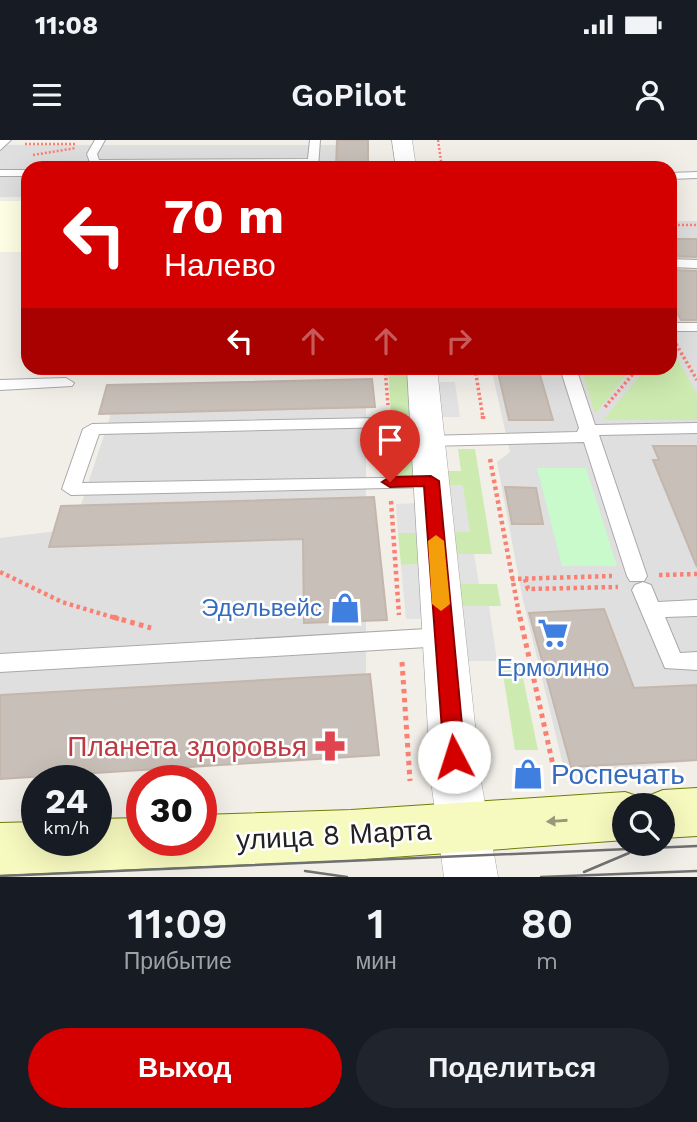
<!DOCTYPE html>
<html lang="ru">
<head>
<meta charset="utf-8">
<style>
  :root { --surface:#171b24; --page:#20242c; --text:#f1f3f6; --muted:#9ea1a6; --accent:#d40000 }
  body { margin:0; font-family:"Work Sans",sans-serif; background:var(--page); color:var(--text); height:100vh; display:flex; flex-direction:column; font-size:26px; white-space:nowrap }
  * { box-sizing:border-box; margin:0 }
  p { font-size:23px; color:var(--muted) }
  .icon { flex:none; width:38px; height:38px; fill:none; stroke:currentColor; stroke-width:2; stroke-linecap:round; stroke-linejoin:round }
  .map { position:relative; height:737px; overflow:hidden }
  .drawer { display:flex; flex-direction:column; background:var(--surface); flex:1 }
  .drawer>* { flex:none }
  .banner { position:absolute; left:21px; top:21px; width:656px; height:214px; border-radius:21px; box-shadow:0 7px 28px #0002; background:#d40000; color:#fff; overflow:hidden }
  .fabs { position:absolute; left:612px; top:653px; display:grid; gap:14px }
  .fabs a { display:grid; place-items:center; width:63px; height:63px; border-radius:50%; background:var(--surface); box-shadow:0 7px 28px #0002; font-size:35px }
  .speed { position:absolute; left:21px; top:625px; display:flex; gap:14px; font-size:35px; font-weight:700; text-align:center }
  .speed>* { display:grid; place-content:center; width:91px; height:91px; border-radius:50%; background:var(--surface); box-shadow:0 7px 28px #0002; line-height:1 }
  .speed small { font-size:18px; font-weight:400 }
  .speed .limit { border:10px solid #d22; background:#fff; color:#111 }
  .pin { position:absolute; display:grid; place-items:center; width:60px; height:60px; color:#fff; margin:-72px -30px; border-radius:50% 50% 50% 0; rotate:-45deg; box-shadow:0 0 7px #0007 }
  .pin .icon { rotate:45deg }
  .me { position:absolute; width:77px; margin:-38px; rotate:355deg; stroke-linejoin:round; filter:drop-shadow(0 0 5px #0008) }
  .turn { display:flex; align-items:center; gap:24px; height:147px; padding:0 28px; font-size:32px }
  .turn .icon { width:91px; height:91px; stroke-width:2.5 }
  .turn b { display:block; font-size:49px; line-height:60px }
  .lanes { display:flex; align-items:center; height:66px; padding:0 28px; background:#0003; justify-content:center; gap:35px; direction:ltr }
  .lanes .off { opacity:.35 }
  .eta { display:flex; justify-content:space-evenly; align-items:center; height:119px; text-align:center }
  .eta b { font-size:42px; font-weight:600; line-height:49px }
  .action { display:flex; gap:14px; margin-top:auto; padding:14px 28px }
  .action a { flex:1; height:80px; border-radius:42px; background:var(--accent); color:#fff; font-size:28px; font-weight:600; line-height:80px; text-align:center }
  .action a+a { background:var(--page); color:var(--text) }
  .status { display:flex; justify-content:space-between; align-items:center; height:49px; padding:0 35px; background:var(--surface); direction:ltr }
  .status svg { height:19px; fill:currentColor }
  header { display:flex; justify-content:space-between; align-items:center; height:91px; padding:0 28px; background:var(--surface); font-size:32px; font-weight:600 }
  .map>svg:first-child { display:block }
  .residential { fill:#e0dfdf }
  .education { fill:#ffffe5 }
  .grass { fill:#cdebb0 }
  .park { fill:#c8facc }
  .parking { fill:#e2e2e2 }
  .building { fill:#c7bfb8; stroke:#c4b6ab; stroke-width:2 }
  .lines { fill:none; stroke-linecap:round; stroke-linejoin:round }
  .service-casing { stroke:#a9a9a9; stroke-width:2 }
  .minor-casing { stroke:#a9a9a9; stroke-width:1 }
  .secondary-casing { stroke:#707d05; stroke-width:2 }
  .path-far3 { stroke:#fa8072; stroke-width:2.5; stroke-dasharray:2 2; stroke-linecap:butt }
  .path-far2 { stroke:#fa8072; stroke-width:3.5; stroke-dasharray:2.5 2.5; stroke-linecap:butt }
  .path-far1 { stroke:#fa8072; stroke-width:4.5; stroke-dasharray:3.5 3.5; stroke-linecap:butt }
  .path { stroke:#fa8072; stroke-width:5; stroke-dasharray:4.5 4.5; stroke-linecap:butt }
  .service { fill:#fff; fill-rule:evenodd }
  .minor { fill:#fff; fill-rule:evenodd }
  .secondary { fill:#f7fabf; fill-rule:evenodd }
  .tram { stroke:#707070; stroke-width:2.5 }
  .oneway { fill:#979978 }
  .route { fill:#d40000; stroke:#8a0000; stroke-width:2 }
  .slow { fill:#f59e0b }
  .labels { text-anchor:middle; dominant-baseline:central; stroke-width:5; stroke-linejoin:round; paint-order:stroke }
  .shop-label { font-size:24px; fill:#366cbe; stroke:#fff; text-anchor:end }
  .near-health-label { font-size:28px; fill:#be3a42; stroke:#fff; text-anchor:end }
  .near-shop-label { font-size:28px; fill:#366cbe; stroke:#fff; text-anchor:start }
  .near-street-label { font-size:28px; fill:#222; stroke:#fff }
</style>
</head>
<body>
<div class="status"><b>11:08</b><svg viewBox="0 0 49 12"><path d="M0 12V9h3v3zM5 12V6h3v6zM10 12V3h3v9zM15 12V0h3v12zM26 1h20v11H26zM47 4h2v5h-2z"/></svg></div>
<header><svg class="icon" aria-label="menu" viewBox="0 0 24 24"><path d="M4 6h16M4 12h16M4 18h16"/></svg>GoPilot<svg class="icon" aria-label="person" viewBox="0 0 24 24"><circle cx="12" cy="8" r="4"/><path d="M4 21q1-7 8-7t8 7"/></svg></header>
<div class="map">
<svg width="697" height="737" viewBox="0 0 697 737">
  <rect width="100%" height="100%" fill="#f2efe9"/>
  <!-- residential -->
  <path class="residential" d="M0,5h354l1,23h-327v29h-28z
    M670,81h27v540l-132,12 -42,-173 -26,-138 13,-10 -19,-84h179z
    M366,252v350l-366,12v-216l73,-9 43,-130z"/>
  <!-- education -->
  <path class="education" d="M0,61h28v51h-28z
    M127,228h244v5l-246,1z"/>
  <!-- grass -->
  <path class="grass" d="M670,205l27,49v26h-94l43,-52h24z
    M388,228h19l4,47 -20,1z
    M581,228h51l-37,46z
    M391,287h20l4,51h-21l-2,-34 9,-1 -1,-9 -9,-1z
    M458,309h17l17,105h-41l-2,-22h21l-27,-47 -2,-14h20z
    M398,393h24l3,31 -24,1z
    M455,444h42l4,22h-44z
    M505,523h15l18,87h-23l-13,-82z"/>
  <!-- park -->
  <path class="park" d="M537,328h49l31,98h-55z"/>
  <!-- parking -->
  <path class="parking" d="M437,242h18l5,35h-18z
    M443,345h20l7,47h-21z
    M418,363l4,30h-24l-2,-29z
    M451,414h23l5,30h-24z
    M425,424l6,55h-25l-5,-54z
    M457,466h32l8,55h-33z"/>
  <!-- building -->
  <path class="building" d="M337,0h31v28h-32z
    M670,99h27v18l-27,-1z
    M670,130l27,1v49h-16l-11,-19z
    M497,228h41l15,52h-44z
    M372,239l3,28 -276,7 8,-29z
    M653,306h44v121l-44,-107h6z
    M505,347l31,1 7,36h-31z
    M374,357l13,123 -83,3 -1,-84 -254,8 12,-41z
    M604,469l30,79 63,-3v75l-126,7 -42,-154z
    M370,534l9,81 -379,24v-84z"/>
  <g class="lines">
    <!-- service casing -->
    <g class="service-casing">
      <path id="service" d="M11,0l-11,10v-10z
        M95,0h10l-8,14 2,6 209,-1 2,-19h10l-2,28h-10v-3l-216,3 -5,-14z
        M0,30h28v6h-28z
        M697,32v6l-27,1v-6z
        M670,119l27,1v8l-27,-1z
        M670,183h27v8h-27z
        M560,228h16l19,57 102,-2v10l-98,2 48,141 -3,5h-14l-3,-5 -43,-134 -157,4 -9,-5 9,-5 150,-4 2,-4z
        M66,238l8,5 -2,3 -72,4v-10z
        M425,277l9,5 -3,4 -332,8 -17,49 356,-6 2,4 -2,4 -7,2 -360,8 -9,-6 21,-60 9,-5z
        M643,442l8,3 7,17 39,-2v16l-32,1 15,36 17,-1v18l-32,-2 -33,-78 3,-5z
        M444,488l8,3 3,6 -3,6 -8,3 -444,26v-18z"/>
    </g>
    <!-- minor casing -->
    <g class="minor-casing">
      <path id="minor" d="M392,0h20l4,28h-20z
        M407,228h30l44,413 17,96h-54l-13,-96z"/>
    </g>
    <!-- secondary casing -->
    <g class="secondary-casing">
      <path id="secondary" d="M697,648v48l-34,2v-33h-38v35l-274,20 -351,15v-52l37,-1v18h59v-21l46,-1v22h59v-25l150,-5 274,-18 18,6 20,-8z"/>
    </g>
    <!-- path-far3 -->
    <path class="path-far3" d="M438,0l4,28
      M25,4h50
      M33,15l43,-7
      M670,85h27"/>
    <!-- path-far2 -->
    <path class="path-far2" d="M676,204l21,36
      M385,228l3,37
      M475,228l8,50
      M605,267l33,-39"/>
    <!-- path-far1 -->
    <path class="path-far1" d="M483,276v3
      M389,302l1,23
      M490,319l30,160
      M391,361l8,114
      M0,432l62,30 57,17
      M659,435l38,-1
      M511,439l101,-3
      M525,439l3,10 90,-2"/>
    <!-- path -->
    <path class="path" d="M113,477l38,11
      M520,477l37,166
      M402,522l8,119"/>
    <!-- service -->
    <use href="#service" class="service"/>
    <!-- minor -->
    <use href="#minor" class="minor"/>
    <!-- secondary -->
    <use href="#secondary" class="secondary"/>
    <!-- tram -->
    <path class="tram" d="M305,731l42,6
      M584,732l45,-19
      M0,736l697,-30
      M541,737l156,-6"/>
  </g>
  <!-- one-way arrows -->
  <defs><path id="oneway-solid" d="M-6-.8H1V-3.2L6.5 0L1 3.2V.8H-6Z" transform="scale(1.75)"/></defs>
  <use class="oneway" href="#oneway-solid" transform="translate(557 681) rotate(176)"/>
  <!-- route -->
  <path class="route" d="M431,336l8,5 26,276 -3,6 -8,3 -7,-3 -3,-6 -20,-271 -34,1 -8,-5 8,-5z"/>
  <!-- slow -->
  <path class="slow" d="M436,395l8,6 6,63 -9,7 -9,-7 -4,-63z"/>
  <!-- icons -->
  <defs>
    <g id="shop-bare" transform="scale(2.415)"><path d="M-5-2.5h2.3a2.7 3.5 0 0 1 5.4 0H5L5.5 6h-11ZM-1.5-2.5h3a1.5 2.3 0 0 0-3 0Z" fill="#3f7fe0" stroke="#fff" stroke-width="2.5" paint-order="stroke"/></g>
    <g id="supermarket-bare" transform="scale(2.415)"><path d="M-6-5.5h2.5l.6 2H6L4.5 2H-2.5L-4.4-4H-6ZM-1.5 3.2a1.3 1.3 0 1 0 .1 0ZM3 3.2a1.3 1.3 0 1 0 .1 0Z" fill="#3f7fe0" stroke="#fff" stroke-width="2.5" paint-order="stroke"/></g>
    <g id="pharmacy-bare" transform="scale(2.415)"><path d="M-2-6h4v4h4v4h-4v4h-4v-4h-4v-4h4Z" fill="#e0444e" stroke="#fff" stroke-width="2.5" paint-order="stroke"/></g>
  </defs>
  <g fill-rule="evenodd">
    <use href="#shop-bare" x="345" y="468"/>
    <use href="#supermarket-bare" x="553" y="493"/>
    <use href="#pharmacy-bare" x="330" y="606"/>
    <use href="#shop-bare" x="528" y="634"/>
  </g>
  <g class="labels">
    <!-- shop labels -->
    <g class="shop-label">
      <text x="322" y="468">Эдельвейс</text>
      <text x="553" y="528" text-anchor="middle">Ермолино</text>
    </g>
    <!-- near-health labels -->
    <g class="near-health-label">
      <text x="307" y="606">Планета здоровья</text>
    </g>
    <!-- near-shop labels -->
    <g class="near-shop-label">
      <text x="551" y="634">Роспечать</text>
    </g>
    <!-- near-street labels -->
    <g class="near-street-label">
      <text transform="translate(334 695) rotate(-3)">улица 8 Марта</text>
    </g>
  </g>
</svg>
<div class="fabs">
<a><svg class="icon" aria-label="search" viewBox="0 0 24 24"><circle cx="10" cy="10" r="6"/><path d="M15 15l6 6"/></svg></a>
</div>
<div class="speed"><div>24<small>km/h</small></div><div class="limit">30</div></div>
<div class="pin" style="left:390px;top:342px;background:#d93025"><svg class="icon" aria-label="arrive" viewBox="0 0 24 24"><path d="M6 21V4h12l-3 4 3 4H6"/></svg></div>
<svg class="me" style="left:454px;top:617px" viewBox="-20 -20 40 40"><circle r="19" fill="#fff"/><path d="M0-13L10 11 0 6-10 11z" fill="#d40000"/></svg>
<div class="banner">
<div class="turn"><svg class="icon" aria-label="left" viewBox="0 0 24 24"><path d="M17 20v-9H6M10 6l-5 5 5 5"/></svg><div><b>70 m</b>Налево</div></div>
<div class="lanes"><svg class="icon" aria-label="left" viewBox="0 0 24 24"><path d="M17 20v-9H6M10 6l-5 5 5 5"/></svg><svg class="icon off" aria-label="ahead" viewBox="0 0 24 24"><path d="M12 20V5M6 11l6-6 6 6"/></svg><svg class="icon off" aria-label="ahead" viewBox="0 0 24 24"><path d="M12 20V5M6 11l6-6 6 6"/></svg><svg class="icon off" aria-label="right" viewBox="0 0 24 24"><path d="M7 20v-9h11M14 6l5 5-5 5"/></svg></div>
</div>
</div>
<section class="drawer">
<div class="eta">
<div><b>11:09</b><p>Прибытие</p></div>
<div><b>1</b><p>мин</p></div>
<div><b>80</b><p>m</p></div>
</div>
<div class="action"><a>Выход</a><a>Поделиться</a></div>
</section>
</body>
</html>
